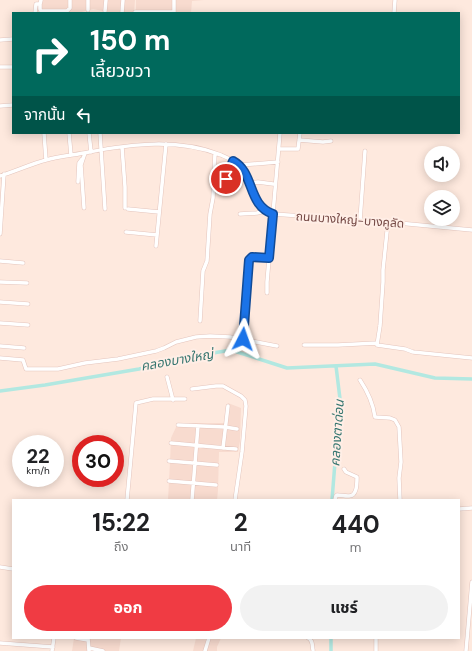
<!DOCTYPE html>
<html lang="th">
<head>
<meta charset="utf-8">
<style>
  :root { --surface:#fff; --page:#f2f2f2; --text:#202124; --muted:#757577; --accent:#f03b43 }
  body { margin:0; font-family:"DM Sans","Noto Sans Thai",sans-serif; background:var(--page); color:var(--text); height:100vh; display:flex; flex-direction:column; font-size:15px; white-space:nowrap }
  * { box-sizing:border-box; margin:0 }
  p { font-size:13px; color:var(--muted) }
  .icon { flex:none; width:22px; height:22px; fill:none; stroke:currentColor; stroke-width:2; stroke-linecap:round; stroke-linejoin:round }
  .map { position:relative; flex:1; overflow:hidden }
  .panel { position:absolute; left:12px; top:499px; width:448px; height:140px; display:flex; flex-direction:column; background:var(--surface); border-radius:0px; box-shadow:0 2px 10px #0003 }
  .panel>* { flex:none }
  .hud { position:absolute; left:12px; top:12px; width:448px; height:122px; border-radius:0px; box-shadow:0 2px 10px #0003; background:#00695c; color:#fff; overflow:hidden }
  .buttons { position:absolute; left:424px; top:146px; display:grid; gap:8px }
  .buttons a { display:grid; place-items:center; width:36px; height:36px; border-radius:50%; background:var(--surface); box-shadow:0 2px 10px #0003; font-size:20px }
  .speed { position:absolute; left:12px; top:435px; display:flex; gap:8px; font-size:20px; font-weight:700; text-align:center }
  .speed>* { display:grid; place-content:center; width:52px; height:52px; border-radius:50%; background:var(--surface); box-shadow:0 2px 10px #0003; line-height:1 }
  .speed small { font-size:10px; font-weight:400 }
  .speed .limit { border:6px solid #d22; background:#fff; color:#111 }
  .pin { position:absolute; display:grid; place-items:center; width:34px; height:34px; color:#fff; margin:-17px; border:2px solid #fff; border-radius:50%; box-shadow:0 1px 4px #0007 }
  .me { position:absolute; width:44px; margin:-22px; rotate:4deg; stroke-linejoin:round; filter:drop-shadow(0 0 3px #0008) }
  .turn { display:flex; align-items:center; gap:14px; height:84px; padding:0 12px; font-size:18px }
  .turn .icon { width:52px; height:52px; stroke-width:2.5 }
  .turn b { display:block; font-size:28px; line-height:34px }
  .then { display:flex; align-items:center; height:38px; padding:0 12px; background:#0003; gap:8px; font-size:15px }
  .eta { display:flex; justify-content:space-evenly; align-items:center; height:68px; text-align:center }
  .eta b { font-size:24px; font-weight:700; line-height:28px }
  .action { display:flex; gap:8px; margin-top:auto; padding:8px 12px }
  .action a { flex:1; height:46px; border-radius:24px; background:var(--accent); color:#fff; font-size:16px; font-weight:700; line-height:46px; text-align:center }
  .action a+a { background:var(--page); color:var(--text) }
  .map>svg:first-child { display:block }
  .residential { fill:#f8dbcf }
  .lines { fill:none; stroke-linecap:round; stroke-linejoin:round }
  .canal { stroke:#b2e8e1; stroke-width:3.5 }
  .minor-casing { stroke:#e4c5bd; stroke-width:4.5 }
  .minor { stroke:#fff; stroke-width:3.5 }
  .route-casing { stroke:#114b97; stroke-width:10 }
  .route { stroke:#1a73e8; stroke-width:7 }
  .labels { text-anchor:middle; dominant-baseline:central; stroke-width:4; stroke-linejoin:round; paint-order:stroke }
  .street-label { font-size:12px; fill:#754945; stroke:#ffeee6 }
  .water-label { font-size:13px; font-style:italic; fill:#35756f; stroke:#ffeee6 }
</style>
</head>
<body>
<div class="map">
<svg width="472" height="651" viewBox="0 0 472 651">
  <rect width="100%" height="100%" fill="#fee9de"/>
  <!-- residential -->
  <path class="residential" d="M41,0h94l-1,13h-21l-20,-4 -15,4h-38z
    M136,0h68l-12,1 -1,12h-55z
    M228,403l13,5 -1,33 -2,11h-19l-1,38 -1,10h-49l2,-37 1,-25 6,-13 17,-2h30z
    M74,638h47l-2,13h-47z
    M196,638h25l-4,9v4h-24z"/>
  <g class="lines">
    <!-- canal -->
    <path class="canal" d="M0,391l45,-6 94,-16 56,-13 36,-6 56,18 88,-4 60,14 37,1
      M332,500l8,-101 -4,-33
      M331,638v13"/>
    <!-- minor casing -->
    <g class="minor-casing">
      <path id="minor" d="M40,4v5l1,2h26l3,-3v-8
        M88,10v-10
        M105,11l1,-11
        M135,12h39
        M35,13l1,-9h4l1,-4
        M122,13l1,-13
        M174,13v-13
        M394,13l1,-13
        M0,40l13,-1
        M0,67h13
        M0,106l13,-1
        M44,133l2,27
        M69,133l2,22
        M89,133l2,19
        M100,133l5,76
        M299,140l24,2 8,-1
        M122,147l3,40v21
        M279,149h19l2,-16
        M240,165l38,-3
        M0,176c16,-5 31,-12 46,-16 14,-4 29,-5 43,-8 43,-8 89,-14 132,3 9,4 17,7 23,15 7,16 11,38 29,44l115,8 84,8
        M213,179l12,1 8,-19
        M78,182l1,-19 3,-4
        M250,183l8,-1 15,2
        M84,208l-3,-43 4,-12
        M128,209l31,3
        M240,214l17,-1 8,-2
        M360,220l5,-69
        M388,222l-5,48v12l-3,44 -3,19 28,4 8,3 59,6
        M126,232l31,3
        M0,234l4,-60
        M156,246l10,-102
        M0,261l23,2
        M0,282l27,1
        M267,293v-11l13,-149
        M0,302l28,2
        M200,321l3,-50 4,-10 3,-47 3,-16 2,-45
        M0,323l28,2
        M243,339l3,-43 3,-37 3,-2 17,1
        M304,345h34l39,-2
        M0,346l24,2
        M0,358l23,2 3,9h32l27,-6 33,-4 38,-8 8,-3 12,-6 20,-5 14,-1 20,1 47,9
        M167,377l6,23
        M360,380c8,12 13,22 15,37l15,1 5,2 4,7 2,35 -2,16 1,22
        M192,389l24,-3h7l18,10 4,4 1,6 -4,46 -7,48
        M178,425l47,2 12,2
        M171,443l65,6
        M223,448l5,-42
        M169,461l48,4
        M169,481l47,4
        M127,500l9,-97 17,-4h32
        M192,500l6,-74
        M335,500l1,-4 1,-1c4,0 7,1 11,1 9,1 9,-12 9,-19l-11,-5 -2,-3
        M459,509l13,-1
        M0,567l13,2
        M76,638l12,2
        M88,638l1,13
        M308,638c5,2 4,7 5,12
        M0,643l53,4
        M89,648l14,3
        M52,651l2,-13
        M205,651l4,-13
        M376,651v-13
        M466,651l6,-69"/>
    </g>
    <!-- minor -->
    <use href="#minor" class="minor"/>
  </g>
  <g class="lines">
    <!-- route casing -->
    <g class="route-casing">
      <path id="route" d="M226,179l7,-18c22,12 14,44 40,53l-4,44 -17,-1 -3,3 -6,79"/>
    </g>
    <!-- route -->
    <use href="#route" class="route"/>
  </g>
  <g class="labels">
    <!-- street labels -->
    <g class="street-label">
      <text transform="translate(350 220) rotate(4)">ถนนบางใหญ่-บางคูลัด</text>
    </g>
    <!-- water labels -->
    <g class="water-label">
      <text transform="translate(177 360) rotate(-10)">คลองบางใหญ่</text>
      <text transform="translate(337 433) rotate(-86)">คลองตาด่อน</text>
    </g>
  </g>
</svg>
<div class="buttons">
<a><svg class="icon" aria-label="sound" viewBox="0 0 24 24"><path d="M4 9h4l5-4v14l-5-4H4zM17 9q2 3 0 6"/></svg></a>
<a><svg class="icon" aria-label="layers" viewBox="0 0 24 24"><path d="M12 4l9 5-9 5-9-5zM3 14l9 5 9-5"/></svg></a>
</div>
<div class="speed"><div>22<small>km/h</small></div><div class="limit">30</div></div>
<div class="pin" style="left:226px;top:179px;background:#d93025"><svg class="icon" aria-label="arrive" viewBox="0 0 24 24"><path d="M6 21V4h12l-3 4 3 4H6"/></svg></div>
<svg class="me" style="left:243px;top:339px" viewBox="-20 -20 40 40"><path d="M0-17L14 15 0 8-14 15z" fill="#1a73e8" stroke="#fff" stroke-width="4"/></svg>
<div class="hud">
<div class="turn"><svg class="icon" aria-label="right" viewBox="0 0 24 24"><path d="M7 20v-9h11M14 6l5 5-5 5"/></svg><div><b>150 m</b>เลี้ยวขวา</div></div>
<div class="then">จากนั้น<svg class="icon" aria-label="left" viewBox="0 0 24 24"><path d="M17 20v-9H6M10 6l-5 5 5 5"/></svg></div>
</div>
<section class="panel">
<div class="eta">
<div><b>15:22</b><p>ถึง</p></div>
<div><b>2</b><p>นาที</p></div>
<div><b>440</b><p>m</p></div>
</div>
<div class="action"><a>ออก</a><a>แชร์</a></div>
</section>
</div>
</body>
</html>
